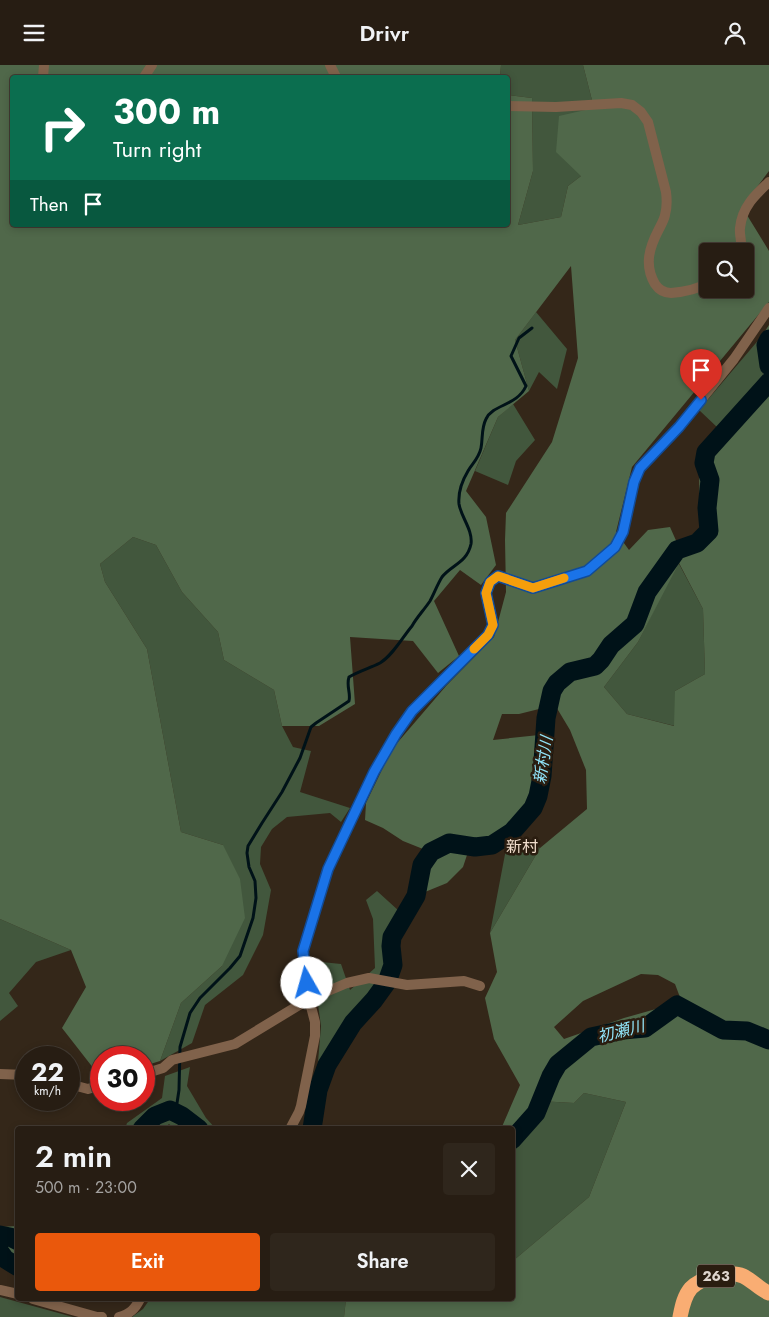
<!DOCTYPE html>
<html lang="en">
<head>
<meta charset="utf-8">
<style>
  :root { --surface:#271d13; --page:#2f261c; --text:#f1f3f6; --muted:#a4a2a0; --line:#433b33; --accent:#ea580c }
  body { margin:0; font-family:Jost,"Noto Sans JP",sans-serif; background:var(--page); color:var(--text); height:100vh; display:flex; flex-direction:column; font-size:19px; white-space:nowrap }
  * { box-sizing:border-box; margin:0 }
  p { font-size:16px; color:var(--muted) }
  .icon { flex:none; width:28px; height:28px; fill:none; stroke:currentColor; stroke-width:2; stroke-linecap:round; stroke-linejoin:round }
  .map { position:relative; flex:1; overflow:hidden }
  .side { position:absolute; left:15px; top:1061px; width:500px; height:175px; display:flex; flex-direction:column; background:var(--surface); border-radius:5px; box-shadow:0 2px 8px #0003,0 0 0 1px var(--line) }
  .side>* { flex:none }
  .hud { position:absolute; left:10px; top:10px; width:500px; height:152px; border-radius:5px; box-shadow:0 2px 8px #0003,0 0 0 1px var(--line); background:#0b6e4f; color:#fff; overflow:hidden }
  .buttons { position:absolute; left:699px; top:178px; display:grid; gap:10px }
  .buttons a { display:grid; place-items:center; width:55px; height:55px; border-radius:5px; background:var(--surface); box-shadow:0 2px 8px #0003,0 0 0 1px var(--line); font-size:25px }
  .speed { position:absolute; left:15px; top:981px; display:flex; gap:10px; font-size:25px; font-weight:700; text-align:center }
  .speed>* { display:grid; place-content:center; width:65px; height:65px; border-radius:50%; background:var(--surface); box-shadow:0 2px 8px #0003,0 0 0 1px var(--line); line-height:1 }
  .speed small { font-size:12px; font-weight:400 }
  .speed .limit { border:8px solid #d22; background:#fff; color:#111 }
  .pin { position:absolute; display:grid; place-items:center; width:42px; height:42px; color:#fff; margin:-51px -21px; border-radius:50% 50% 50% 0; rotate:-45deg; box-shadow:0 0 5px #0007 }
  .pin .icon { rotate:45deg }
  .me { position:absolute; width:55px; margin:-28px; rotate:353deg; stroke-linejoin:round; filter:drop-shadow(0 0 4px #0008) }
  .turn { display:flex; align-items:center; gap:18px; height:105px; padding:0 20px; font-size:22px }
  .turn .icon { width:65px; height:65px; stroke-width:2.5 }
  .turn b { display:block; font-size:35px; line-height:42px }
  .then { display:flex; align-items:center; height:48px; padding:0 20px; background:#0003; gap:10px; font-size:19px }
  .round { display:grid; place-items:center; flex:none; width:52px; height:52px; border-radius:5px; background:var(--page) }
  .head { display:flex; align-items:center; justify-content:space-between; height:85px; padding:0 20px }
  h1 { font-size:30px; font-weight:600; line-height:38px }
  .button { display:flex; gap:10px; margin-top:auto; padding:10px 20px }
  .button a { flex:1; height:58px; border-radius:5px; background:var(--accent); color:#fff; font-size:20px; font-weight:600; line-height:58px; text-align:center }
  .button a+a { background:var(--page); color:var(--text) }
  header { display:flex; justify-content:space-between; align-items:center; height:65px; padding:0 20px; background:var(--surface); font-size:22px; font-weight:600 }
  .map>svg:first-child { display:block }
  .green { fill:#42573d }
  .forest { fill:#50684a; fill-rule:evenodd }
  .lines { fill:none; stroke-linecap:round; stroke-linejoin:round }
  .stream { stroke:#001218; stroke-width:3 }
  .river { stroke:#001218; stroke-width:19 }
  .street { stroke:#80624b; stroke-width:10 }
  .highway { stroke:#f9ad73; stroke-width:15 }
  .route-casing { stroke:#114b97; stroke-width:12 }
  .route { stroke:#1a73e8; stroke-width:9 }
  .slow { stroke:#f59e0b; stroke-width:9 }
  .labels { text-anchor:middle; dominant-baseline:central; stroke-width:5; stroke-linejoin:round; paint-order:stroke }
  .shield { fill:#2a1d10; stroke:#a99e95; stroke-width:1 }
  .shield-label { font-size:14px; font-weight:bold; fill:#dfd6ce }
  .water-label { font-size:16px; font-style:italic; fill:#91e4f9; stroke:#2a1d10 }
  .neighbourhood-label { font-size:16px; fill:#f0ddcc; stroke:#2a1d10 }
</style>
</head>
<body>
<header><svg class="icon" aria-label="menu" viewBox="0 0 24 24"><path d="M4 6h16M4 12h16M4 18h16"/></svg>Drivr<svg class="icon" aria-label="person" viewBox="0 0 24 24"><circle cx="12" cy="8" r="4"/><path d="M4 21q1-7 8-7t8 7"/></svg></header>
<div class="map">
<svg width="769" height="1252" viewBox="0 0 769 1252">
  <rect width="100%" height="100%" fill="#342719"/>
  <!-- green -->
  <path class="green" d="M501,0h82l11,43 -13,68 -13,10 -7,31 -43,8 15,-54 -1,-73 -24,-3v-18h-8z
    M536,247l31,37 -10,40 -18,-17 -10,19 -14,-51z
    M761,272l2,43 -45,48 -19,-18z
    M513,339l22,36 -19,21 -8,24 -33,-14 23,-54z
    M133,472l23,8 26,47 36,40 6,28 50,30 8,36 11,21 18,4 -11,41 50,16 -9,14 -11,-9 -43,4 -15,12 -11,18 -1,17 11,26 -8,45 -20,40 -38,30 -13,38 -32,18 21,-58 41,-37 1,-121 -42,-13 -34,-183 -42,-67 -5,-18z
    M678,497l25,47 2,65 -30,17v35l-48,-12 -23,-27 34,-45z
    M520,774l20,9 -50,85 16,-84z
    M377,826l22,20 -11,24v30l-4,13 -29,32 -37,52 3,-36 -9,-65 29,3 9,26 25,-22 -2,-49 -7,-19z
    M0,854l71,31 -35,12 -27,31 9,13 -18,15z
    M190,1002l-3,19 19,32 10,11h-41l-6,-5 -6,5h-38l2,-6 35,-25 3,-22z
    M584,1028l42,9 -37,95 -75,63 -2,-2v-122h11l16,-35 35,2z
    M0,1232l73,20h-73z
    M150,1234h196l-2,18h-212l11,-8z"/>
  <!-- forest -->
  <path class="forest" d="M0,0h501l-1,12h-488v148h496v-130l24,3 1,73 -15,54 43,-8 7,-31 13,-10 -25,-24 3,-36 35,-8 -11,-43h186v106l-27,36 27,44v51l-137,165 -16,65 13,18 19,-20 22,-3 8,18 22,-16 -1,-63 2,-19 62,-67 -2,-43 8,-12v992h-425l2,-18h166l1,-41 1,2 75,-63 37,-95 -42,-9 -10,10 -35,-2 -16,35h-10l-1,-7h-11l19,-44 -26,-46 -9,-41 12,-26 -7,-39 50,-85 47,-39 -1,-39 -16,-40 -15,-25 -36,9h-17l-9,26 46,-5 4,29 -7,38 -22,26 -28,12 -45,-2 -18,11 -20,-8 -20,-13 -18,-8 1,-17 26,-54 54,-63 48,-49 12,-45 -1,-52 1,-27 46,-71 26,-84 -7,-92 -56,74 14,51 -31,26 -32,74 20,26 10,48 -15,20 -21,-15 -26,31 25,55 -21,17 -25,-32 -63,-4 5,67 -36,22h-37l-8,-36 -50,-30 -6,-28 -36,-40 -26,-47 -23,-8 -33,27 5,18 42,67 34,183 42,13 17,34 5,39 -23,48 -41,37 -21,58 -16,5v-9h-43v21l-39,-50 24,-41 -15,-37 -71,-31zM708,186h37v38h-37zM679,498l24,46 2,65 -30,17 -1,35 -47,-12 -23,-27 34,-45zM641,909l17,1 17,9 6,16 -18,7 -39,11 -60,21 -10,-12 29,-26z
    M449,784l18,6 -4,12 -16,16 -22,9 2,-28z
    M17,1161h1l-1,35 -4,-2 -13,-16 1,-16z"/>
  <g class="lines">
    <!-- stream -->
    <path class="stream" d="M170,1045l7,-7 2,-13 1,-43 10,-34 10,-15 30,-30 10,-12 13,-38 3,-20 -1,-17 -6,-14 -2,-14 1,-7 14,-23 20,-31 18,-34 11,-31 5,-4 33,-22c2,-8 -3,-15 0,-24 10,-6 21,-9 31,-14 13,-8 22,-25 32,-37 5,-9 12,-16 18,-25 4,-7 7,-16 12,-24 9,-12 25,-14 29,-33 2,-14 -10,-27 -12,-40 -1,-11 3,-23 9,-33 4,-7 11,-13 13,-23 2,-10 0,-19 5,-29 7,-15 31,-13 40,-33l-15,-30 8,-18 13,-10"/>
    <!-- river -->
    <path class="river" d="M769,274l-3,6 3,21
      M142,1064l13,-13 15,-6 12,6 17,13
      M312,1064l6,-39 9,-25 26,-42 21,-23 13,-18 6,-17 -2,-19 1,-9 24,-41 6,-31 9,-13 18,-9 26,4 17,-2 20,-13 21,-24 5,-12 4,-20 4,-58 6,-27 5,-8 13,-11 25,-6 6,-6 10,-15 24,-21 12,-32 30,-42 20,-7 12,-12 -2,-23 3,-28 -6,-17 2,-11 63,-70
      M512,1075l24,-27 15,-37 7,-12 33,-27 32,-7 22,-2 32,-23 46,25 24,1 22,9
      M0,1170l10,2 8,4
      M0,1187l5,7 13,8"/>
    <!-- street -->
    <path class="street" d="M330,0l6,12
      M43,12l1,-12
      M144,12l8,-12
      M508,41l48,1 65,-4 11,2 9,7 7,10 18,70c1,8 1,16 -1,23 -1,5 -4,10 -6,14 -10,19 -15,36 -4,55 4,6 9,9 16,9 13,-1 25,-3 37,-10
      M740,186c3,-10 -1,-14 0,-23 2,-21 15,-33 29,-46
      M0,1009l26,1
      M144,1009l19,-6 9,-8 63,-16 74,-45 38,-16 22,-5 38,7 57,-4 16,5
      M69,1019l19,5 13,-4
      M290,1064l9,-17 2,-6 14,-70v-14l-6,-23 -6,-48 25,-82 46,-97 22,-38 16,-23 76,-76 5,-10 -7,-32 4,-11 8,-6 35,12 54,-17 28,-24 8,-15 11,-50 6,-14 39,-41 55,-68 35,-51
      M0,1225l18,4
      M33,1234l64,18h5
      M119,1252c11,-3 16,-8 21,-18"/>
    <!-- highway -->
    <path class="highway" d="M680,1252c2,-10 4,-21 11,-29 10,-10 38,-18 52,-12 9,4 16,13 26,17"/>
  </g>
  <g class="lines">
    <!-- route casing -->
    <g class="route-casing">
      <path id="route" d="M307,918l-4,-32 25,-82 46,-97 22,-38 16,-23 76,-76 5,-10 -7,-32 4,-11 8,-6 35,12 54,-17 28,-24 8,-15 11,-50 6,-14 39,-41 22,-27"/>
    </g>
    <!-- route -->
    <use href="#route" class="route"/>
    <!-- slow -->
    <path class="slow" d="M474,584l14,-14 5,-10 -7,-32 4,-11 8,-6 35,12 31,-10"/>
  </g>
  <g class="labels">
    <!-- shield labels -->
    <rect class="shield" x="697" y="1199.5" width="38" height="23" rx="4"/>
    <g class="shield-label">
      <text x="716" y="1211">263</text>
    </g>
    <!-- water labels -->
    <g class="water-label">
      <text transform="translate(543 695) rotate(-81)">新村川</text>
      <text transform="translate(621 966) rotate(-14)">初瀬川</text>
    </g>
    <!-- neighbourhood labels -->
    <g class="neighbourhood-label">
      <text x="522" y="781">新村</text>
    </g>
  </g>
</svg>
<div class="buttons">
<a><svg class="icon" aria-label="search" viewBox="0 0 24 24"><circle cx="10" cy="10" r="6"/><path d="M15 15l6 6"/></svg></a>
</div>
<div class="speed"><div>22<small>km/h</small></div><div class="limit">30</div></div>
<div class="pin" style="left:701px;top:335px;background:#d93025"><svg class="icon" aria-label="arrive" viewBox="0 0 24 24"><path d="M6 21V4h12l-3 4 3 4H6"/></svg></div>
<svg class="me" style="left:307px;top:918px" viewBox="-20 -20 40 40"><circle r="19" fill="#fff"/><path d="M0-13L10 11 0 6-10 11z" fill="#1a73e8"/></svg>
<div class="hud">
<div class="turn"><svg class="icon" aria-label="right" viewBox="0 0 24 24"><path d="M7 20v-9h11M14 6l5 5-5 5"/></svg><div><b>300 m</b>Turn right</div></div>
<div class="then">Then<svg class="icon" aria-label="arrive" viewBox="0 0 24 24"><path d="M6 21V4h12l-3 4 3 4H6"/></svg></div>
</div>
<section class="side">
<div class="head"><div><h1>2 min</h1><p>500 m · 23:00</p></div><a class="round"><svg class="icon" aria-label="close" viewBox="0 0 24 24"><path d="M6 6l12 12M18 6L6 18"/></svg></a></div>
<div class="button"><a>Exit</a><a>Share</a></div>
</section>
</div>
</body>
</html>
